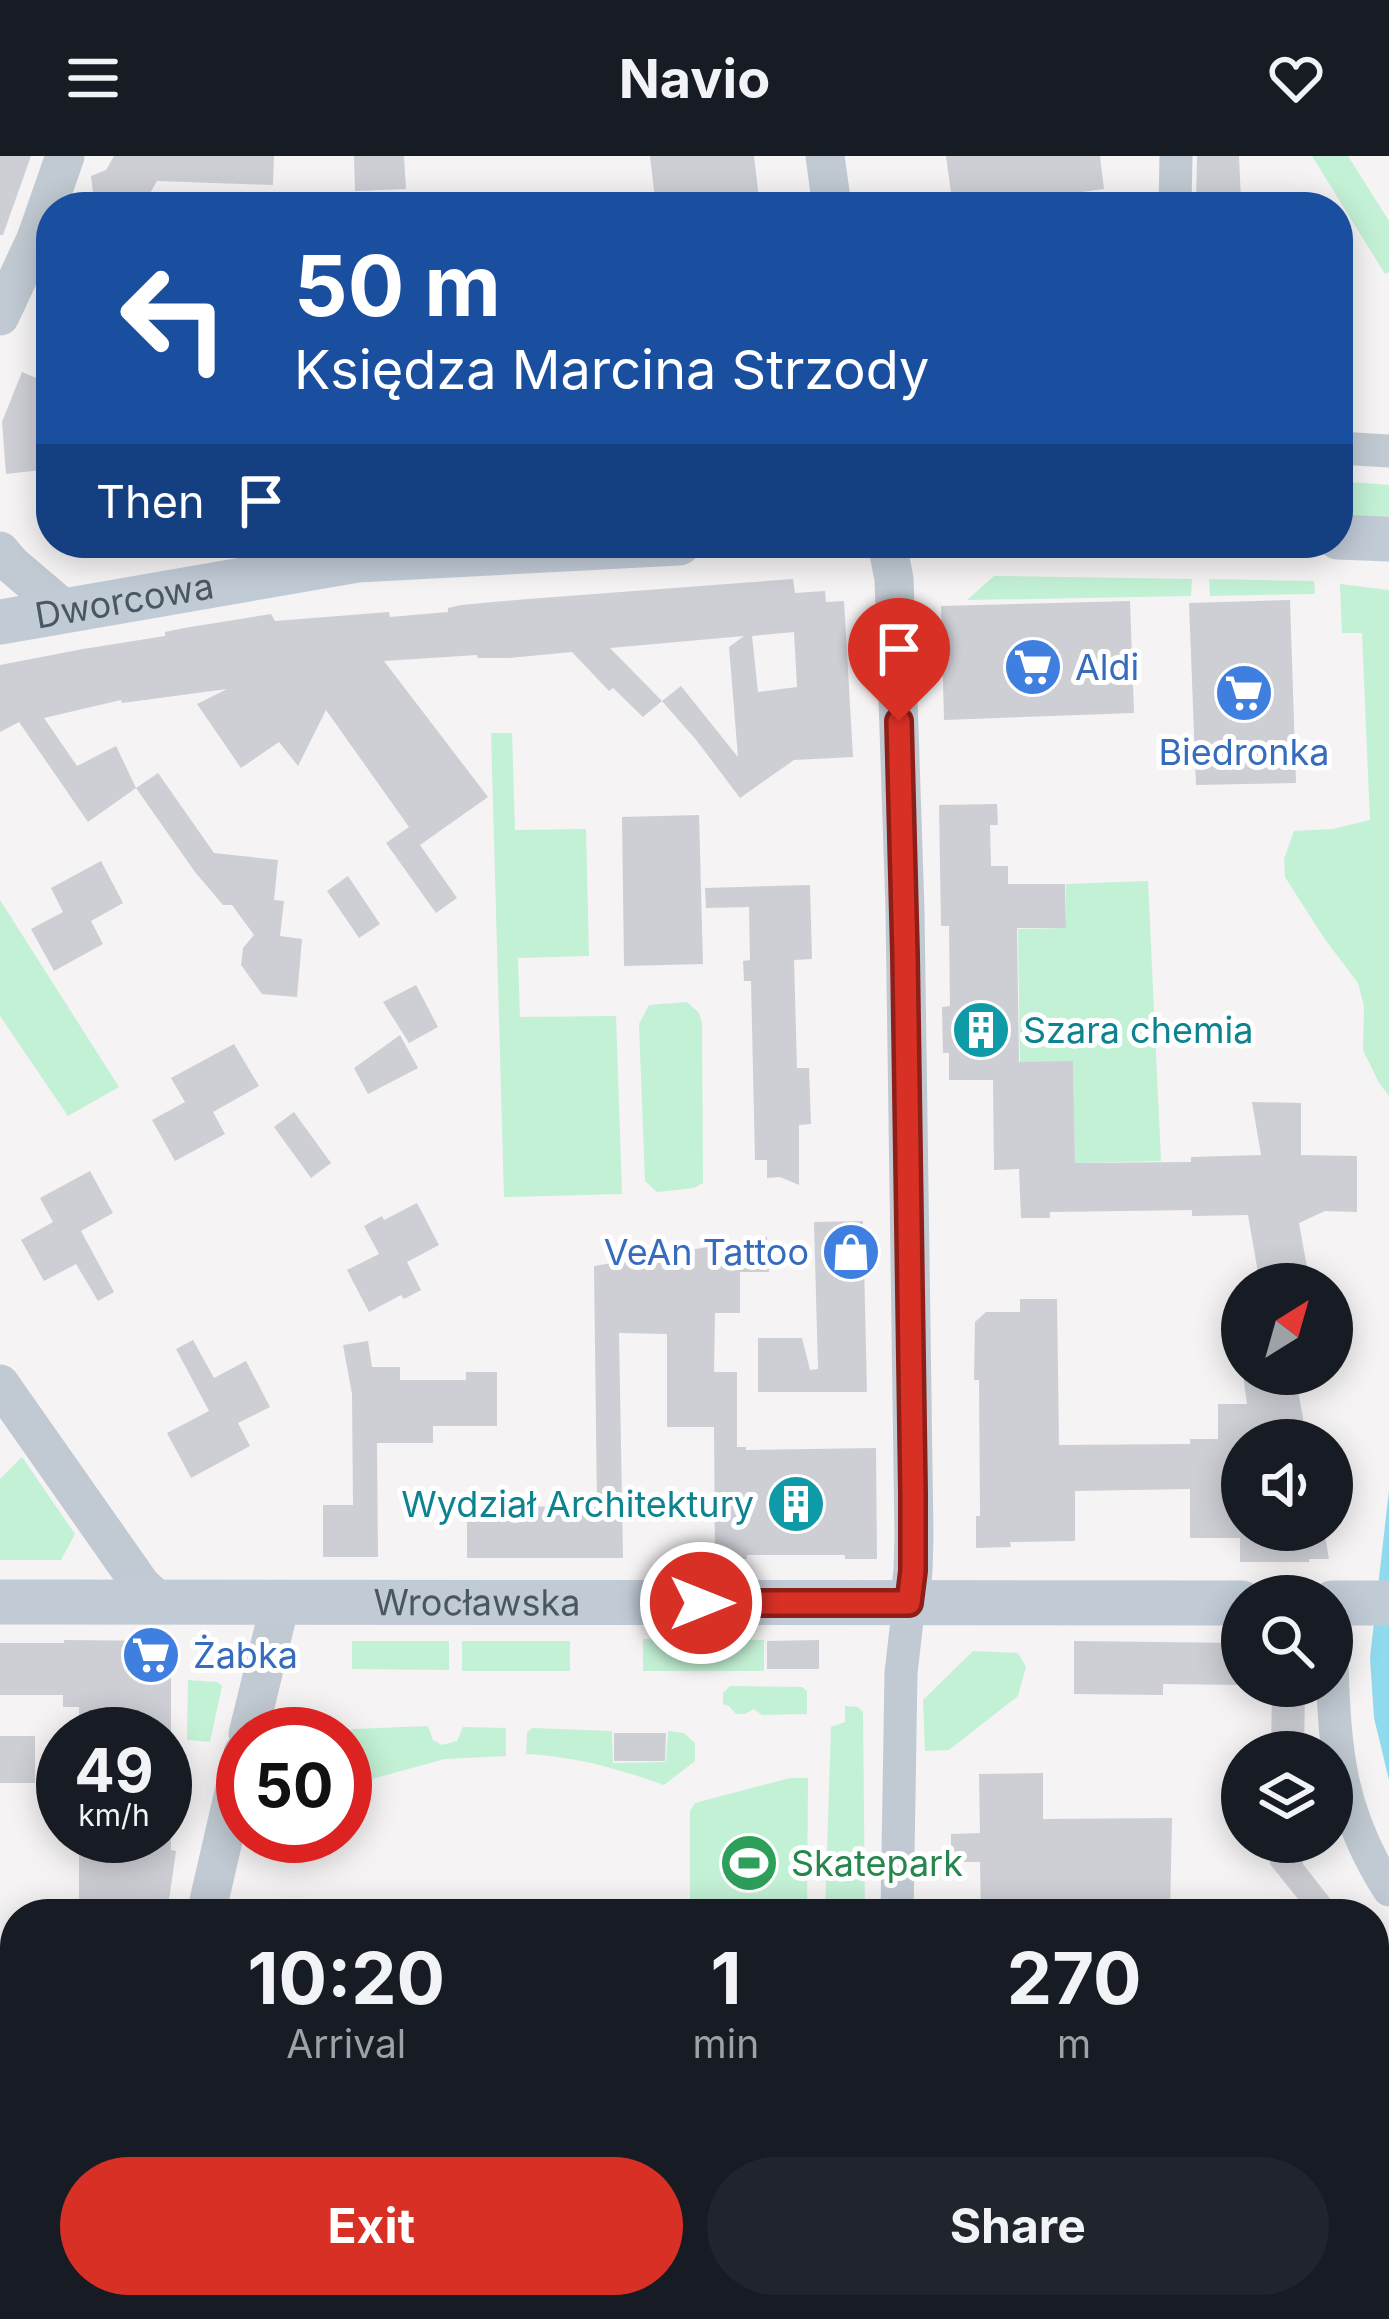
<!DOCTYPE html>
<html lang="en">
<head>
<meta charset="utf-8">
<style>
  :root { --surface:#171b24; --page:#20242c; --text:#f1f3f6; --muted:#9ea1a6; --accent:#d93025 }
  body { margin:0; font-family:Inter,sans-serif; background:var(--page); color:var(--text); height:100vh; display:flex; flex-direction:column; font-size:45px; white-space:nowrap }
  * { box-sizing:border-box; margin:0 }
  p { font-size:39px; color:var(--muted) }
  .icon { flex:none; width:66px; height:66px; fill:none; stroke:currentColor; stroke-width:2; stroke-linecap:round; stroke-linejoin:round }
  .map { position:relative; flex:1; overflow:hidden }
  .drawer { position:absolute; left:0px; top:1743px; width:1389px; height:420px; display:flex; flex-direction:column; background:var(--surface); border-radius:48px 48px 0 0; box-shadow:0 6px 30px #0003 }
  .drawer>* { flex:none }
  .top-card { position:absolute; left:36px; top:36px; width:1317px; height:366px; border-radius:48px; box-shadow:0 6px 30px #0003; background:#1a4fa0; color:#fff; overflow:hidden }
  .needle { width:78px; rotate:37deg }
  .buttons { position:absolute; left:1221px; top:1107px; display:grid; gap:24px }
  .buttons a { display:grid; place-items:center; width:132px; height:132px; border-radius:50%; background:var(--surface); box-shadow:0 6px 30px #0003; font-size:60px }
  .speed { position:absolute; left:36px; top:1551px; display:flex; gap:24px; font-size:60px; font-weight:700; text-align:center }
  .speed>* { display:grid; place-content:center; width:156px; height:156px; border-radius:50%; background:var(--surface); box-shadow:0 6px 30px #0003; line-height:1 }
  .speed small { font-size:30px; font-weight:400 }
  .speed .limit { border:18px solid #d22; background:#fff; color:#111 }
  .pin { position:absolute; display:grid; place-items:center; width:102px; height:102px; color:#fff; margin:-123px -51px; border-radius:50% 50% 50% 0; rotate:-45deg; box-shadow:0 0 12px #0007 }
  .pin .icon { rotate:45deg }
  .me { position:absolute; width:132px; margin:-66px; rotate:90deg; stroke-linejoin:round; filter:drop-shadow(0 0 9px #0008) }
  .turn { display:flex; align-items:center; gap:42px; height:252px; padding:0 60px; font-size:54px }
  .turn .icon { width:156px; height:156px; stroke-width:2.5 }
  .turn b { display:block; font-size:84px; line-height:102px }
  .then { display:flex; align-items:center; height:114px; padding:0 60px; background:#0003; gap:24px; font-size:45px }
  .eta { display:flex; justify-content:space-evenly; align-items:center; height:204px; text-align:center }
  .eta b { font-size:72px; font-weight:700; line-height:84px }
  .primary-button { display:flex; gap:24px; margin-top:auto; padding:24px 60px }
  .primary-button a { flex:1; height:138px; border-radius:72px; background:var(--accent); color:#fff; font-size:48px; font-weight:700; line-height:138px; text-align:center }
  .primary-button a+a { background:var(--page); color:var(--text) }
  header { display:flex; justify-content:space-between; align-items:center; height:156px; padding:0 60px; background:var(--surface); font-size:54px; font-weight:700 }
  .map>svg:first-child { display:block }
  .green { fill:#c3f1d5 }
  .water { fill:#90daee }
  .building { fill:#cdcfd5; fill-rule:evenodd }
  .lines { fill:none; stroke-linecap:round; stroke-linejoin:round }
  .pedestrian { stroke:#c1cad2; stroke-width:24 }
  .minor { stroke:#c1cad2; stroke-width:33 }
  .tertiary { stroke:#c1cad2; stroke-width:39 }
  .secondary { stroke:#c1cbd6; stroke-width:45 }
  .route-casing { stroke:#8d1f18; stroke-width:30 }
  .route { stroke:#d93025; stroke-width:21 }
  .labels { text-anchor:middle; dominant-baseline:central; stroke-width:10; stroke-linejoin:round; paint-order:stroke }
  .street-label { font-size:36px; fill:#4a5661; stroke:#fff }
  .shop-label { font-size:36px; fill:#366cbe; stroke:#fff; text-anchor:start }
  .culture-label { font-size:36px; fill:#0d838f; stroke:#fff; text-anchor:start }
  .leisure-label { font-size:36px; fill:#27864d; stroke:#fff; text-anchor:start }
</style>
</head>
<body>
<header><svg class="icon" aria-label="menu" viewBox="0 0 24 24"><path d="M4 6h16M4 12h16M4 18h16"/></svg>Navio<svg class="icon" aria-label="heart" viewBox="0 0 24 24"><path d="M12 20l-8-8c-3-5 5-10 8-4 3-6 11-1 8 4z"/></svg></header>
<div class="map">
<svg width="1389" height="2163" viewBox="0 0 1389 2163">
  <rect width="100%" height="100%" fill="#f5f3f3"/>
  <!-- green -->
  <path class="green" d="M1312,0h36l41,65v51l-4,2z
    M1338,325l51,4v31l-51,-1z
    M994,420l198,3 -1,17 -224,4z
    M1209,423l105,2 1,13 -105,2z
    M1340,428l49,6v506l-10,-13 -16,-33 1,-44 -6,-23 -34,-45 -39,-61 -1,-18 10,-28 39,-2 37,-9 -8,-187h-20z
    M491,577h21l3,97 71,-1 3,127 -71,2 2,59 96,-1 6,178 -118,3z
    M1148,725l13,280 -86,2 -2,-101h-53l-2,-133 48,-1v-44z
    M0,744l119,187 -51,29 -68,-100z
    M687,846l12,11 3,10 1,160 -9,5 -37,4 -12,-11 -6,-157 10,-19z
    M22,1301l53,77 -14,26h-61v-81z
    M643,1483l121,1v31h-121z
    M352,1485h97v29l-97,-1z
    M462,1485h108v30h-108z
    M973,1495l45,2 8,14 -8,29 -69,54 -24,1 -2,-51z
    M188,1524l29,2 5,4 -12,56 -23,-2z
    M730,1530l72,1 5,4v23l-45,1 -8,-6 -9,5h-9l-7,-8 -6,-2v-11z
    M845,1550l13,1 5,5 2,202h-40l6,-187 14,-5z
    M428,1570l5,14 9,5 15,-4 6,-14 43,1v28l-61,3 -77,21 -23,-23v-22l8,-6z
    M532,1572l80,3 1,32 53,-1 2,-31 16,2 11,10v18l-31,24c-45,-16 -90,-29 -138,-31l1,-22z
    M790,1622h18l-1,136h-117v-103l5,-8z"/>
  <!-- water -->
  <path class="water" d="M1389,1334v290l-15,-62 -4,-60z"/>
  <!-- building -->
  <path class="building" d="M0,0h31l-28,79h-3z
    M114,0h160l-1,29 -116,-4 -15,26h-58l9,-15 -2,-16 15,-6z
    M354,0h50l2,33 -51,2z
    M650,0h104l6,51h-104z
    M946,0h154l4,33 -90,12 1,6h-62z
    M1197,0h42l2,44h-5v7h-40z
    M22,216l29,12v85l-45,5 -4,-52z
    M793,423l2,14 30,-2 1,11 18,-1 9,156 -59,3 -54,38 -43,-57 -35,-40 -19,16 -30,-29 -4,3 -37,-39 -63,6h-31l-1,-3 -93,6 104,136 -68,48 37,53 -21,15 -50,-70 23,-16 -83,-117 -28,56 -19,-24 -38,26 -44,-64 30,-15 -105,14 -1,-3 -77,18 33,48 39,-20 20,42 -48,34 -69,-100 -19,10v-67l83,-16 82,-13v-4l19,-4 87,-14 4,7 114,-9 1,5 58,-5v-4l13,-3 67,-6zM794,476l3,55 -39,5 -6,-56zM744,480l-15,11 9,110 -57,-71 -19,15 -52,-53z
    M1290,444l6,183 -100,2 -7,-182z
    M1130,445l4,112 -190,7 -3,-114z
    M158,617l56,80 64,7 -4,40 10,1 -4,35 22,3 -5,58 -35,-3 -21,-29 2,-17 11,-13 -22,-30h-9l-28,-33 -59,-84z
    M997,648l1,21h-8l1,41h17v18h57l1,44h-49l2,134 54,-1 2,102 116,-1v-5l70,-2 -9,-53 49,1v52l56,1v56l-32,-1 -26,12 11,61h-50l-12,-69 -56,1v-6l-142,2v6h-29l-2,-49 -25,1 -1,-90h-44v-27h-6l-1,-46 8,-1 -1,-80h-8l-2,-121z
    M699,659l4,149 -79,2 -2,-149z
    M101,705l22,42 -32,18 12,23 -49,27 -23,-42 32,-17 -12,-24z
    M348,720l32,48 -21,14 -32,-47z
    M810,729l2,74 -18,1 3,108h12l2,56 -12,1v60l-19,-8 -13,1v-18h-12l-4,-179h-7l-1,-20 7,-1 -1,-53 -43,1 -1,-20z
    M416,829l22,42 -29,16 -26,-41z
    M400,879l18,33 -50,26 -14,-26z
    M234,888l25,42 -46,26 12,22 -50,27 -23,-41 33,-18 -14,-24z
    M294,956l37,51 -20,15 -37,-51z
    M90,1015l23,42 -32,18 33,61 -16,9 -22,-37 -32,17 -23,-41 32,-18 -13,-24z
    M417,1047l22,42 -32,17 14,28 -17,9 -3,-4 -32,17 -22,-42 32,-16 -15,-28 18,-10 2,4z
    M863,1065l4,171h-109v-54h44l8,32 8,-1 -4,-147z
    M767,1081l2,35h-29v41h-25l-1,59h23v75h9v3l130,-2 1,111h-32v-4h-98v4h-32l-1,-132h-47v-93l-48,-1 4,225h-156v-47h27v-5l103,1 -3,-241z
    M1020,1143h37l2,146 131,-1v-5h28v-35h29l-4,-30h52l12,66h-65v90h82l5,29h-20v3h-69v-24h-50v-49l-115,2v50l-65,1 1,5 -35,1v-32h4l-1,-136h-5l1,-58 11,-10h34z
    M193,1184l21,38 32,-17 24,46 -32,16 12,23 -59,32 -24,-45 42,-22 -33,-62z
    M368,1185l4,26h28v13h66v-8h31v54h-64v17h-56l1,114h-55v-52h30l-1,-111 -9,-49z
    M64,1484l101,1 -1,22 7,1v70h-92v-27h-16v-12h-63v-52h64z
    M819,1484v29h-52v-28z
    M1074,1485l168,2v42l-79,-1v11l-89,-1z
    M1272,1530h33l-1,66h-33z
    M614,1577h52l-1,28h-51z
    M0,1580h35v47h-35z
    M1043,1617v46l129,-1 -2,96h-189l-1,-52h-29v-28l29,-1 -1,-59z
    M79,1680h92v14l5,1 -9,63h-88z
    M1270,1686h33v22l39,50h-32l-40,-50z"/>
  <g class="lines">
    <!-- pedestrian -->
    <path class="pedestrian" d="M896,2148v15"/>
    <!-- minor -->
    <path class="minor" d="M1175,51l1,-51
      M1338,292l51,3
      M1332,1510c3,88 8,147 57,224
      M897,1758l4,-241 8,-70
      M0,2003l15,-7"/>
    <!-- tertiary -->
    <path class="tertiary" d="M825,0l7,51
      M0,160l36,-77 29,-83
      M887,387l7,36 11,331 9,627 -1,34 -4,32
      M0,395l11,13 54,46
      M0,1228l141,201 17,16
      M248,1578l32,-130
      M206,1758l37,-161
      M113,2163l3,-15"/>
    <!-- secondary -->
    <g class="secondary">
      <path d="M1338,381l51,2"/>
      <path id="s1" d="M0,466l357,-62 322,-17"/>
      <path id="s2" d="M0,1446l1242,1"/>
      <path d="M1332,1447h57"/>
    </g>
  </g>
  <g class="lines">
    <!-- route casing -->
    <g class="route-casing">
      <path id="route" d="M701,1447h208l4,-32v-79l-8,-537 -6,-234"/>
    </g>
    <!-- route -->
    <use href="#route" class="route"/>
  </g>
  <!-- icons -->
  <defs>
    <g id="supermarket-disc" transform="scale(3)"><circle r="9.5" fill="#3f7fe0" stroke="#fff"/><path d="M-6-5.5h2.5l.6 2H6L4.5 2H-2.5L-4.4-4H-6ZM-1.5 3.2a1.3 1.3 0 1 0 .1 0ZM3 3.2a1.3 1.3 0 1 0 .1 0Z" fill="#fff"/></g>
    <g id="building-disc" transform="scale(3)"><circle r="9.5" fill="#0f9aa8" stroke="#fff"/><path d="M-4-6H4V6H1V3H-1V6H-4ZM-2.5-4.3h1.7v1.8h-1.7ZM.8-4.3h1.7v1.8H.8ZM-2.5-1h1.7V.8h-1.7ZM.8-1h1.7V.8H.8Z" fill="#fff"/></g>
    <g id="shop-disc" transform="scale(3)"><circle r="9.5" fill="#3f7fe0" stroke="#fff"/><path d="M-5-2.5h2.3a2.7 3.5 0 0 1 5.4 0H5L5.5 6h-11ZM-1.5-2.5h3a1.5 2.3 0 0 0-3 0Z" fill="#fff"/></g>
    <g id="stadium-disc" transform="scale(3)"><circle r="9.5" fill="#2e9e5b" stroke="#fff"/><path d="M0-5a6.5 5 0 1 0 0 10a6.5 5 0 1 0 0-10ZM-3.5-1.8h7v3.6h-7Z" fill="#fff"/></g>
  </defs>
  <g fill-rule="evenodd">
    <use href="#supermarket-disc" x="1033" y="511"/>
    <use href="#supermarket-disc" x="1244" y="537"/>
    <use href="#building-disc" x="981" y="874"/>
    <use href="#shop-disc" x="851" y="1096"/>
    <use href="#building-disc" x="796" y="1348"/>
    <use href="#supermarket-disc" x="151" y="1499"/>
    <use href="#stadium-disc" x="749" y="1707"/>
  </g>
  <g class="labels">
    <!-- street labels -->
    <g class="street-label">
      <text stroke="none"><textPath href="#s1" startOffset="126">Dworcowa</textPath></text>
      <text stroke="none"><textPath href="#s2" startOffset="477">Wrocławska</textPath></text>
    </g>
    <!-- shop labels -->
    <g class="shop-label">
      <text x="1075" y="511">Aldi</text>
      <text x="1244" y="596" text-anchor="middle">Biedronka</text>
      <text x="809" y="1096" text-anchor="end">VeAn Tattoo</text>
      <text x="193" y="1499">Żabka</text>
    </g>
    <!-- culture labels -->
    <g class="culture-label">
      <text x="1023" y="874">Szara chemia</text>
      <text x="754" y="1348" text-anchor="end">Wydział Architektury</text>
    </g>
    <!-- leisure labels -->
    <g class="leisure-label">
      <text x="791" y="1707">Skatepark</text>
    </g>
  </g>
</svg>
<div class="buttons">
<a><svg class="needle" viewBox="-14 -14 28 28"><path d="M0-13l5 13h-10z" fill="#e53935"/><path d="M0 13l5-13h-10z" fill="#9ea1a6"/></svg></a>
<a><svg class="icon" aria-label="sound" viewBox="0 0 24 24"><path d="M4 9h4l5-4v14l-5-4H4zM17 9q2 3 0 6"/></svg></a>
<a><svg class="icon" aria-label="search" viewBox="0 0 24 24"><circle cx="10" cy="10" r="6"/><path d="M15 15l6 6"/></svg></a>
<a><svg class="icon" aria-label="layers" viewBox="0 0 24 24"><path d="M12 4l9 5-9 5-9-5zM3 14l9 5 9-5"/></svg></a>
</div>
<div class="speed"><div>49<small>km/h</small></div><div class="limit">50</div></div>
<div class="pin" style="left:899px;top:565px;background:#d93025"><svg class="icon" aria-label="arrive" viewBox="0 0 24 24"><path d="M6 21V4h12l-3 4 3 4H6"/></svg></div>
<svg class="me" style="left:701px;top:1447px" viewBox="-20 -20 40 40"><circle r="17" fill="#d93025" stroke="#fff" stroke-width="3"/><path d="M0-11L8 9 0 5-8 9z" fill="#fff"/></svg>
<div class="top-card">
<div class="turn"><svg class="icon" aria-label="left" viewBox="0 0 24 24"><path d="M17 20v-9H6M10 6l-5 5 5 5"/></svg><div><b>50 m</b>Księdza Marcina Strzody</div></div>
<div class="then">Then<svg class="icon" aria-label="arrive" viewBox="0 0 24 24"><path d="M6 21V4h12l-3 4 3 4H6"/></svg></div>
</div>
<section class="drawer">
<div class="eta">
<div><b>10:20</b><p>Arrival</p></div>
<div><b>1</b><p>min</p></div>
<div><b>270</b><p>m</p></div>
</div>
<div class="primary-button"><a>Exit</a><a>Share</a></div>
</section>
</div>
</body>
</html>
